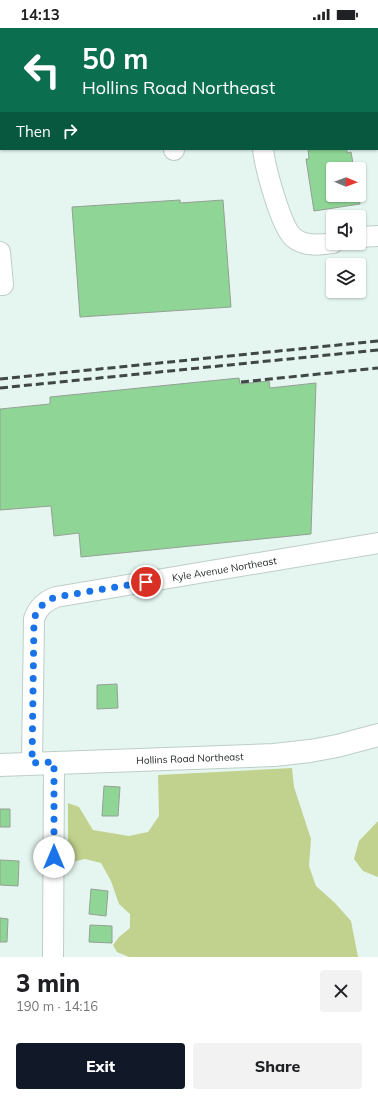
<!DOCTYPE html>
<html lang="en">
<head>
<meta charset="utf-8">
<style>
  :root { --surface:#fff; --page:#f2f2f2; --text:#202124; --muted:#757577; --accent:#111827 }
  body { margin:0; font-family:Mulish,sans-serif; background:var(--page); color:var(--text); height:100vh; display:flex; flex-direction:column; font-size:15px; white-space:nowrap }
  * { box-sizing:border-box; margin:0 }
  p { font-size:13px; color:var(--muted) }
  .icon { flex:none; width:22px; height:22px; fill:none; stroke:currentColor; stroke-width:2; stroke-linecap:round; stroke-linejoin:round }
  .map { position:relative; height:929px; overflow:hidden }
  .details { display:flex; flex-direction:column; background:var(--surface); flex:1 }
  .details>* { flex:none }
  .hud { position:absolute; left:0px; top:0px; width:378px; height:122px; box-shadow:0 1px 3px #0004; background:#0b6e4f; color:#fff; overflow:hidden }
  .needle { width:26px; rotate:91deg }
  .fabs { position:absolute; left:326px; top:134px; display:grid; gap:8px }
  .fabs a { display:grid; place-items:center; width:40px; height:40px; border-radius:4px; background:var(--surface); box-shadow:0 1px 3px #0004; font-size:20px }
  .pin { position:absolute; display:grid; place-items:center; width:34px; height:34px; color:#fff; margin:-17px; border:2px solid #fff; border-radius:50%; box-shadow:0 1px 4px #0007 }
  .me { position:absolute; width:44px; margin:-22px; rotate:0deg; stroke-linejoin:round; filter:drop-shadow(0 0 3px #0008) }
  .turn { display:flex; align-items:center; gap:14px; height:84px; padding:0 16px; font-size:18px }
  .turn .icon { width:52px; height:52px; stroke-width:2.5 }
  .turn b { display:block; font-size:28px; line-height:34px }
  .then { display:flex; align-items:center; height:38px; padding:0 16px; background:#0003; gap:8px; font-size:15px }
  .round { display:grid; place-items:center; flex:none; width:42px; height:42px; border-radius:4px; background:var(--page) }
  .summary { display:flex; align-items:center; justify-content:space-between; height:68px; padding:0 16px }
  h1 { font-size:24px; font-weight:800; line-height:30px }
  .primary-button { display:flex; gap:8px; margin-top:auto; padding:8px 16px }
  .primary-button a { flex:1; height:46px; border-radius:4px; background:var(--accent); color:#fff; font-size:16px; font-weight:800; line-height:46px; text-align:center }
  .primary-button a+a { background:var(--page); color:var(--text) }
  .status { display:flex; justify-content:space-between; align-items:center; height:28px; padding:0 20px; background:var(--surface); direction:ltr }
  .status svg { height:11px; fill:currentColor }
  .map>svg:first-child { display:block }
  .green { fill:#c1d28e }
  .building { fill:#8fd595; stroke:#95a095 }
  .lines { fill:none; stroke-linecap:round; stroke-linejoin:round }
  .minor-casing { stroke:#bdcec8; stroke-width:22 }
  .major-casing { stroke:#bdcec8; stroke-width:24 }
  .minor { stroke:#fff; stroke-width:20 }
  .major { stroke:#fff; stroke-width:22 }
  .rail { stroke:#404846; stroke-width:3; stroke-dasharray:8 4; stroke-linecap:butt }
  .route { stroke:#1a73e8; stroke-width:7; stroke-dasharray:0 12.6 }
  .labels { text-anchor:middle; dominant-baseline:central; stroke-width:3.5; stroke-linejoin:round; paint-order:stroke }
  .street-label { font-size:10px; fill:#1d2422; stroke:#fff }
</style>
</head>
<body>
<div class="status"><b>14:13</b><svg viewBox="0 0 49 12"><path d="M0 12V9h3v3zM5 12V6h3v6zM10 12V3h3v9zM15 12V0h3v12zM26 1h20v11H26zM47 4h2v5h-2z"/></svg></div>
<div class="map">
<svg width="378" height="929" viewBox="0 0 378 929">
  <rect width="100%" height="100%" fill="#e5f6f0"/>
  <!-- green -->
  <path class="green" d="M292,740l2,19 17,52 -2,27 7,20 19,17 16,18 7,36h-229l-12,-5 -4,-7 6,-8 11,-9v-14l-11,-10 -8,-23 -10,-18 -16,-4 -17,4v-60l11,4 14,23 36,6 19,-4 11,-16 -1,-41z
    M378,793v56l-15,-6 -9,-12 5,-18z"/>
  <!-- building -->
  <path class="building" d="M177,0h57v1h-57z
    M308,121h39v4l4,-1 3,17h-21v26h25l2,9 -46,7 -8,-52h3z
    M180,172v3l43,-3 8,107 -151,10 -8,-110z
    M239,350l1,6 29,-3 1,7 46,-5 -5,151 -230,23 -2,-24 -25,3 -3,-30 -51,4v-101l50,-5v-7z
    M117,656l1,24 -21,1v-24z
    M104,758l16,1 -2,29h-16z
    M0,781h10v18h-10z
    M0,832l19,1 -1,25 -18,-1z
    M91,861l17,2 -2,25 -17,-2z
    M0,890l8,1 -1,23h-7z
    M90,897l22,1v17l-23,-1z"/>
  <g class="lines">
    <!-- minor casing -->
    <g class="minor-casing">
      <g id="minor">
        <path d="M125,0v1"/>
        <path d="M286,0v1"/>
        <path d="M377,63h1"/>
        <path d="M0,89h1"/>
        <path d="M174,121v1"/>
        <path d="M263,121c2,18 18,79 31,89 11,9 27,7 39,5"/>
        <path d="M359,209l19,-1"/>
        <path d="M0,224l3,33h-3"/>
        <path id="s1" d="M32,735l2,-144c4,-12 11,-18 22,-22l322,-54"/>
        <path d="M53,929l1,-195"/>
      </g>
    </g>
    <!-- major casing -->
    <g class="major-casing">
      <g id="major">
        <path id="s2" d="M0,737l274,-10 36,-4 27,-5 41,-11"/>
      </g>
    </g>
    <!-- minor -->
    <use href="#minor" class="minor"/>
    <!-- major -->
    <use href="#major" class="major"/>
    <!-- rail -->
    <path class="rail" d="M0,351l378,-38
      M241,354l137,-14
      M0,360l378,-38"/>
  </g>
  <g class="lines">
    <!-- route -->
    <path class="route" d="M54,829v-95l-22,1 2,-144c4,-12 11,-18 22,-22l90,-15"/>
  </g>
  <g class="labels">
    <!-- street labels -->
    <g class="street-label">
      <text stroke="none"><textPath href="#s1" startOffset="347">Kyle Avenue Northeast</textPath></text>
      <text stroke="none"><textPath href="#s2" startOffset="190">Hollins Road Northeast</textPath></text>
    </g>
  </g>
</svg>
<div class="fabs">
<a><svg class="needle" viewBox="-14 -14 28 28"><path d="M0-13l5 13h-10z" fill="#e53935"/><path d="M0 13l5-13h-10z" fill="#757577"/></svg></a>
<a><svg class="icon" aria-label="sound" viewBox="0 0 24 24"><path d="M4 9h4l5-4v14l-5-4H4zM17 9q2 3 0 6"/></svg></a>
<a><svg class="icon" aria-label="layers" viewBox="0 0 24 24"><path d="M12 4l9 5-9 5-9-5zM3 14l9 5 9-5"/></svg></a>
</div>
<div class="pin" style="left:146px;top:554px;background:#d93025"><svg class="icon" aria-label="arrive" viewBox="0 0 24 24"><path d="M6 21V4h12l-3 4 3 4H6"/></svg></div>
<svg class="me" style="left:54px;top:829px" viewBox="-20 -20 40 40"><circle r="19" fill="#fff"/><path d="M0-13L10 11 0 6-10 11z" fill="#1a73e8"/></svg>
<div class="hud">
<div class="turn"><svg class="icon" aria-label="left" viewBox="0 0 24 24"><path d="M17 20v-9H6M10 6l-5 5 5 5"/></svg><div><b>50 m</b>Hollins Road Northeast</div></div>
<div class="then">Then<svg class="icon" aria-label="right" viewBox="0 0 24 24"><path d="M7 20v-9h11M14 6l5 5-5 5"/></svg></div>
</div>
</div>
<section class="details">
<div class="summary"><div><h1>3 min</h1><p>190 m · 14:16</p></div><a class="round"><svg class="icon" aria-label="close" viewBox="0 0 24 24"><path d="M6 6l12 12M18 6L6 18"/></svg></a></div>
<div class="primary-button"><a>Exit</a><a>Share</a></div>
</section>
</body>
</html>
